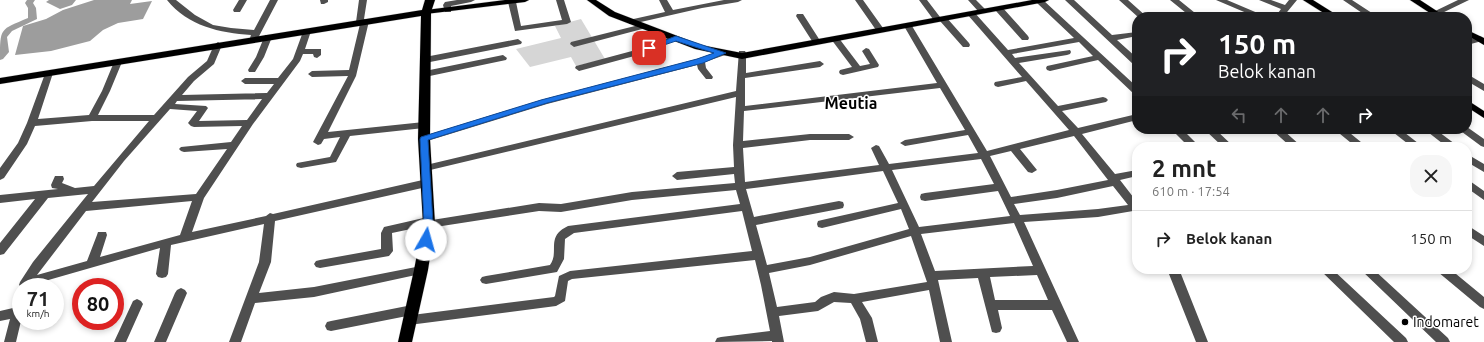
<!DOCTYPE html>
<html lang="id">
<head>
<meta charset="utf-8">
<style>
  :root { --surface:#fff; --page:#f6f6f6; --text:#222; --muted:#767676; --line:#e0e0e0 }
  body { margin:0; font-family:Ubuntu,sans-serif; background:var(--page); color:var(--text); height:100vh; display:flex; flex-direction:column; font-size:15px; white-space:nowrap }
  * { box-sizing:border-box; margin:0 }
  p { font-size:13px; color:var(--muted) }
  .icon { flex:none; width:22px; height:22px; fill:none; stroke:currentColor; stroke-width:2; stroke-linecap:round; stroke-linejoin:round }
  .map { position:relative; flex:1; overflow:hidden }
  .side { position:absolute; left:1132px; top:142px; width:340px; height:132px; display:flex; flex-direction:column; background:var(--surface); border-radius:16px; box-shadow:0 2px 6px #0003 }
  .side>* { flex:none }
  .hud { position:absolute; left:1132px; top:12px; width:340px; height:122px; border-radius:16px; box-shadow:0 2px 6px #0003; background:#202124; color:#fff; overflow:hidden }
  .speed { position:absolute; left:12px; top:278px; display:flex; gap:8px; font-size:20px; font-weight:700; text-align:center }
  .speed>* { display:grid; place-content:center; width:52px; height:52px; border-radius:50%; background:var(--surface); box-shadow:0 2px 6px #0003; line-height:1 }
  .speed small { font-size:10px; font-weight:400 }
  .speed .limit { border:6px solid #d22; background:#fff; color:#111 }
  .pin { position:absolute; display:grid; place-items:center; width:34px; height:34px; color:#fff; margin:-17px; border-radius:8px; box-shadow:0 2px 6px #0006 }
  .me { position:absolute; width:44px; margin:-22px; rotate:7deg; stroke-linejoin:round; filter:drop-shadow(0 0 3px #0008) }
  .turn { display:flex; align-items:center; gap:14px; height:84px; padding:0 20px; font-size:18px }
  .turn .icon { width:52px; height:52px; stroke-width:2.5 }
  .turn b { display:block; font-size:28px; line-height:34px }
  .lanes { display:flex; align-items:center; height:38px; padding:0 20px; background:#0003; justify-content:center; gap:20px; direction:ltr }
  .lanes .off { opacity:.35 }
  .round { display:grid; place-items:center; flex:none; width:42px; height:42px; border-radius:16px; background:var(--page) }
  .overview { display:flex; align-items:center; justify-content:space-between; height:68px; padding:0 20px }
  h1 { font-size:24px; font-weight:700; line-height:30px }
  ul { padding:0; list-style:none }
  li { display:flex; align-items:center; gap:12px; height:56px; padding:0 20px; border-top:1px solid var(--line) }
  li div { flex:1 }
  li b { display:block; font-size:15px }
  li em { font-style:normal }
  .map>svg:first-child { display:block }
  .green { fill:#d6d6d6 }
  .water { fill:#9d9d9d }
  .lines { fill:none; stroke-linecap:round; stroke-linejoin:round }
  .river { fill:#9d9d9d; fill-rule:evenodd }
  .major-casing { stroke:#dbdbdb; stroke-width:1 }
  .highway-casing { stroke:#dbdbdb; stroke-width:1 }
  .minor { fill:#4f4f4f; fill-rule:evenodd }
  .major { fill:#000; fill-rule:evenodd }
  .highway { fill:#000; fill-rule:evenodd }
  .route { fill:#1a73e8; stroke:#114b97 }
  .poi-dot { fill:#000; stroke:#fff; stroke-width:1.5 }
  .labels { text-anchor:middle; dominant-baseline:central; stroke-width:3; stroke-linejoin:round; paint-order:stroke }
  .poi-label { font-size:14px; fill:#000; stroke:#fff; text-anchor:start }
  .quarter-label { font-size:16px; font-weight:bold; fill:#000; stroke:#fff }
</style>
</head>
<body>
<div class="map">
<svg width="1484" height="342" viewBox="0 0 1484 342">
  <rect width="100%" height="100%" fill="#fff"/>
  <!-- green -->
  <path class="green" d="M581,19l24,40 -29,7 -5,-9 -41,10 -14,-18 45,-11 -6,-12z"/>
  <!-- water -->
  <path class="water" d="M49,0h27l-4,5 -12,4 -14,-7z
    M94,0h38l-2,4 22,-3 -9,18 -25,4 -15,7 -13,11 -39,10 -36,4 8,-29 23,-7 17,-9z"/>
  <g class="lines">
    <!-- river -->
    <path class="river" d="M27,0h8l-2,3 3,5 1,11 -25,12 -5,6 2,15 -6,7 -3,1c0,-33 0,-30 28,-42v-10l-3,-5z"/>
    <!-- major casing -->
    <g class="major-casing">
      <path id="major" d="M505,0h24l-4,2 -99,12 -4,-2 4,-2z
        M587,0h9l19,12 86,33 41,8 290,-53h17l-4,2 -303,57 -47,-10 -86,-33z
        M1303,0h10l27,17h-10z
        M1410,0h10l26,17h-10z
        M1467,30l17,8v7l-17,-10z
        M1467,100l17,11v7l-17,-11z"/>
    </g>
    <!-- highway casing -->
    <g class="highway-casing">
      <path id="highway" d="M425,0h10l-4,12 -1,127 5,85 -7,46 -16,72h-14l16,-72 9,-46 -5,-85 3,-123 -421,68v-6l422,-68z"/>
    </g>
    <!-- minor -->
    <path class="minor" d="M167,0h9l19,15 18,10 18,3 23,2 16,-30h8l-21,40h-3l-4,-2 1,-3c-31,-2 -63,-9 -84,-35z
      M239,0h8l-7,12h-6l-1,-2z
      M320,0h8v2l-4,2h-3z
      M359,0h8l-3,19 5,2 -13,55 -28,56 96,-10 5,3 -5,3 -74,8 -14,26 -35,6 -4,-1 -1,-2 1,-2 33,-6 10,-20 -16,2 -3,5 -3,1 -5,-3 35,-66 -36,1 -4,-3 4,-3 37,-1 11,-46 -4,-2z
      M457,0h18l-4,2 -20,4v6h-6l-2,-7 2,-3z
      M509,0h4l3,2 5,24 41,-6 -6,-20h8l7,22 -4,2 -52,7 -7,-29z
      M659,0h8l6,10 51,-10h18l-4,2 -36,6 -70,16h-3v-4l36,-8z
      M855,0h8l20,28 -1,2h-6z
      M919,0h8l13,17 -1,2h-6z
      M968,0h8l9,9 -4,2h-3z
      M1037,0h6l94,87v8l-3,-1 -36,-34 -48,11 -3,-1 -1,-2 1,-2 46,-10 -14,-14 -67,12 3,4 55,-8 1,2 -1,2 -3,1 -48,8 39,43 45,-9 3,1 2,2 -2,2 -44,9 16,17 59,-14v6l-55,14 33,40 22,-4v6l-17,4 17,22v11l-4,-2 -35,6 -74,5 55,120h-12l-15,-32h-54l4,18 -2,4 -4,1 -4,-1 -14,-54 -40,2 14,62h-12l-11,-52 -67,12 10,16 6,24h-12l-6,-23 -9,-16 -17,-1 -16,9 -39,5 5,26h-12v-1l-57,1 2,-4 4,-1 49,-6 -9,-46 -6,-25 -183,19 -4,2 -3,20 -9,5 -147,19 -4,-2 -2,-3 4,-4 -76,15 -4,-1 -2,-4 2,-4 4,-1 81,-16 4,2 2,3 -2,3 -4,2 142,-18 1,-1 4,-20 11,-5 182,-20 -10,-40 -168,22 -9,6 -1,20 -7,13 -71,12 -4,-1 -2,-3 2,-3 4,-1 64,-11c10,-14 -5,-28 18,-39l172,-22 -4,-14 -104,10 -71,12 -22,-1 -110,17 -4,-2 -33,7 1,18 -4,5 -69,12 -4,-1 -2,-3 2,-3 4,-1 61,-11v-16l3,-6 44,-10 4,3 107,-17 22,1 71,-12 103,-9 -1,-9 -57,6 -5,-4 5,-4 57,-5 -1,-22 3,-48 -310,74 -5,-3 5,-3 310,-74 3,-40h6l1,2v20l74,-12 4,3 -4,3 -75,11v28l192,-23 -33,-57 4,-2 4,2 75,125 82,-21 -43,-49 -28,6 -3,-1 -1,-2 1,-2 27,-5 -55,-63 1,-2h6l34,38 66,-12 -37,-35zM940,88l25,42 -60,10 -5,3 5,3 63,-11 10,18 -89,11 -10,-18 -3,-1 -5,3 8,17 -134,17 -2,-34 67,-8h39l5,-3 -5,-3h-39l-67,7 1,-30zM1074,136l34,44 -51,10 -46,7 -21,-41 21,-5 17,21 4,1 5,-3 -17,-21zM981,159l13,25 -69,9 -4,1 -1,3 1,3 4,1 73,-10 12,25 -91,11 -27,-57zM883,171l15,32 -76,17 -4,1 -1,3 1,3 4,1 79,-19 8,20 -99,28 -43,8 -11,-40 83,-16 4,-1 1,-3 -1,-3 -4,-1 -85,16 -8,-28zM1113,186l15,19 -30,4 -78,6 -6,-11 43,-6zM1014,223l19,43 -98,5 -14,-37zM911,236l16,46 -73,12 -20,-2 -13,5 -6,5 -38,5 -8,-34 41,-8zM1037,275l11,25h-53l-5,-23z
      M1065,0h9l38,35 25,-3v4l-20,4 20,18v8l-3,-1z
      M1119,0h9l19,17h-9z
      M1170,0h9l21,17h-9z
      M1216,0h11l40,17h-11z
      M1259,0h12l14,5 4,-5h8l-14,17h-8l6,-8z
      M1343,0h9l26,17h-10z
      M1458,0h11l-31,15h-3l-4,-2z
      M996,7h6l26,29 1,2 -1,2h-6l-26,-29z
      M797,14h6l16,25 -1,2h-6l-16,-25z
      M940,17h6l23,26 1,2 -1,2h-6l-23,-26z
      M643,24l4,2 -1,2 -72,19 -4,-3 1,-2z
      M304,29h3l4,2 -6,18h16v6l-4,3 -3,-1 -1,-3h-10l-3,7 -47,63 -49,74 -12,34 74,-16 4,-3 3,1 154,-35 4,1 1,3 -1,3 -156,35 -4,41 -12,31 55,-6 107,-21 4,1 2,3 -2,3 -111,24 -59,6 -14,39h-12l30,-80 5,-38 -93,21 -3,29 -2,3 -4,1 -4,-1 -2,-3 4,-26 -129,37 -1,2 -9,1 -2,-3 1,-3 13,-20 55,-68 -40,4 -44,56 -4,1v-12l35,-44 -35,4v-8l58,-6 -6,-1 -1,-3 4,-9h8l1,3 -2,4 13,5 19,-2 55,-65h-57l-57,5 -8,18 -23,34 -4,2v-12l18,-25 9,-20 19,-52h6l1,2 -15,46 51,-4 13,-24 12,-29 4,-3 4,3 -12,29 -12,24h56l34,-38 19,-16 7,-16 4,-3 4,3 -8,19 -20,17 -12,14 85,-2 7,-9h-29l-4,-3 4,-3h33l15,-19zM262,99l-15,21 -48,1 9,-13 -2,-2 -31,-2 2,-3zM170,109l27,2 -9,12 3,3 3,1 48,-1 -11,16 -50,5 -2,2 2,2 3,1 43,-3 -31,45 -104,8 32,-41zM192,201l-12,34 -80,22 7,-22 -1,-3h-8l-1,3 -10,26 -50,14 49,-64z
      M265,35h3l4,2 -8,20 -9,15h-6l-1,-2 8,-13z
      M673,36h3l4,2 -42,17 -59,16 -4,-3 1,-2 56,-15z
      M835,36l3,1 22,29 10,-2 -8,-13 4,-3 3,1 10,16 -1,2 -35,8 -3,-1 -1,-2 1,-2 12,-3 -21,-28z
      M1479,36l3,1 1,2 -1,2 -15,4v-6z
      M518,39l4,3 -1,2 -96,19 -4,-3 4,-3z
      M722,50l3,1 1,2 -1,2 -20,7 1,6 7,9 -1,2h-6l-8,-10 -1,-4 -150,39 -123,38 -5,-3 2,-2 120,-37 156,-41z
      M503,55l4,3 -1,2 -81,17 -4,-3 4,-3z
      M1467,74l17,10v7l-17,-10z
      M1467,127l17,12v8l-3,-1 -23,-17h9z
      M1171,129h11l18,18h-11z
      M1204,129h11l19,18h-11z
      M1271,129h11l20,18h-11z
      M1334,129h11l22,18h-11z
      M1389,129h11l23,18h-11z
      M1424,129h11l24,18h-12z
      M1467,154l17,10v8l-17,-10z
      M1467,179l17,12v9l-17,-12z
      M1467,225l17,11v10l-17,-11z
      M1167,269h12l29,73h-12z
      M1319,269h13l74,69 2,4h-14z
      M1360,269h13l75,69 2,4h-14z
      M1436,269h14l34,28v12l-4,-2 -42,-35z
      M181,288l4,2 2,3 -21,49h-12l21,-49 2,-3z
      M21,294v27l-5,21h-12l6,-23 -10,2v-10l13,-3 4,-12z
      M137,299l4,2 2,3 -17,38h-12l19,-41z"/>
    <!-- major -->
    <use href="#major" class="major"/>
    <!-- highway -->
    <use href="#highway" class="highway"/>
  </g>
  <!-- route -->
  <path class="route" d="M676,36l50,17 -23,10 -156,40 -119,37 5,84 -4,18h-7l-1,-2 3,-16 -4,-85 1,-2 120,-37 156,-41 17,-6 -38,-12 -27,9 -4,-2z"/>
  <!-- markers -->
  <circle class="poi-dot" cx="1405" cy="322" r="4"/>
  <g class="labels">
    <!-- poi labels -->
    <g class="poi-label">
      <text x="1413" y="322">Indomaret</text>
    </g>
    <!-- quarter labels -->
    <g class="quarter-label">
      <text x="851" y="103">Meutia</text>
    </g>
  </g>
</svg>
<div class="speed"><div>71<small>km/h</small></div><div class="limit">80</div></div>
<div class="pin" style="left:649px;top:48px;background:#d93025"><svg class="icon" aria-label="arrive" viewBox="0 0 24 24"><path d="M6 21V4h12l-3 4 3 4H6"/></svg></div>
<svg class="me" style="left:426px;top:240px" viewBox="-20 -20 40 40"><circle r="19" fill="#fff"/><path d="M0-13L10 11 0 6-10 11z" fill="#1a73e8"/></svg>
<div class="hud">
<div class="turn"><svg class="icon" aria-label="right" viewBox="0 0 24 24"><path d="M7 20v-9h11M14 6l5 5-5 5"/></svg><div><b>150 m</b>Belok kanan</div></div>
<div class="lanes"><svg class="icon off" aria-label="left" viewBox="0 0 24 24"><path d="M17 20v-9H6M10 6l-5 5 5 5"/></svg><svg class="icon off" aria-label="ahead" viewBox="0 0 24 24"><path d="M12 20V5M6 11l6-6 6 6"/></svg><svg class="icon off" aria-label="ahead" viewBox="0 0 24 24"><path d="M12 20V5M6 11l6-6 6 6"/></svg><svg class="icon" aria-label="right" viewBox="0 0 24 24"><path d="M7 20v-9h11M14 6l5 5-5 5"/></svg></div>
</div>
<section class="side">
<div class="overview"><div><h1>2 mnt</h1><p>610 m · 17:54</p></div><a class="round"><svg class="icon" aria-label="close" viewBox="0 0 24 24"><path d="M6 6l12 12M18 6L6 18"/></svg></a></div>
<ul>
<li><svg class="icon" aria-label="right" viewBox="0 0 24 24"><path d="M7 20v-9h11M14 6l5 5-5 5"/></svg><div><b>Belok kanan</b></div><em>150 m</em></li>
</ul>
</section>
</div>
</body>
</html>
